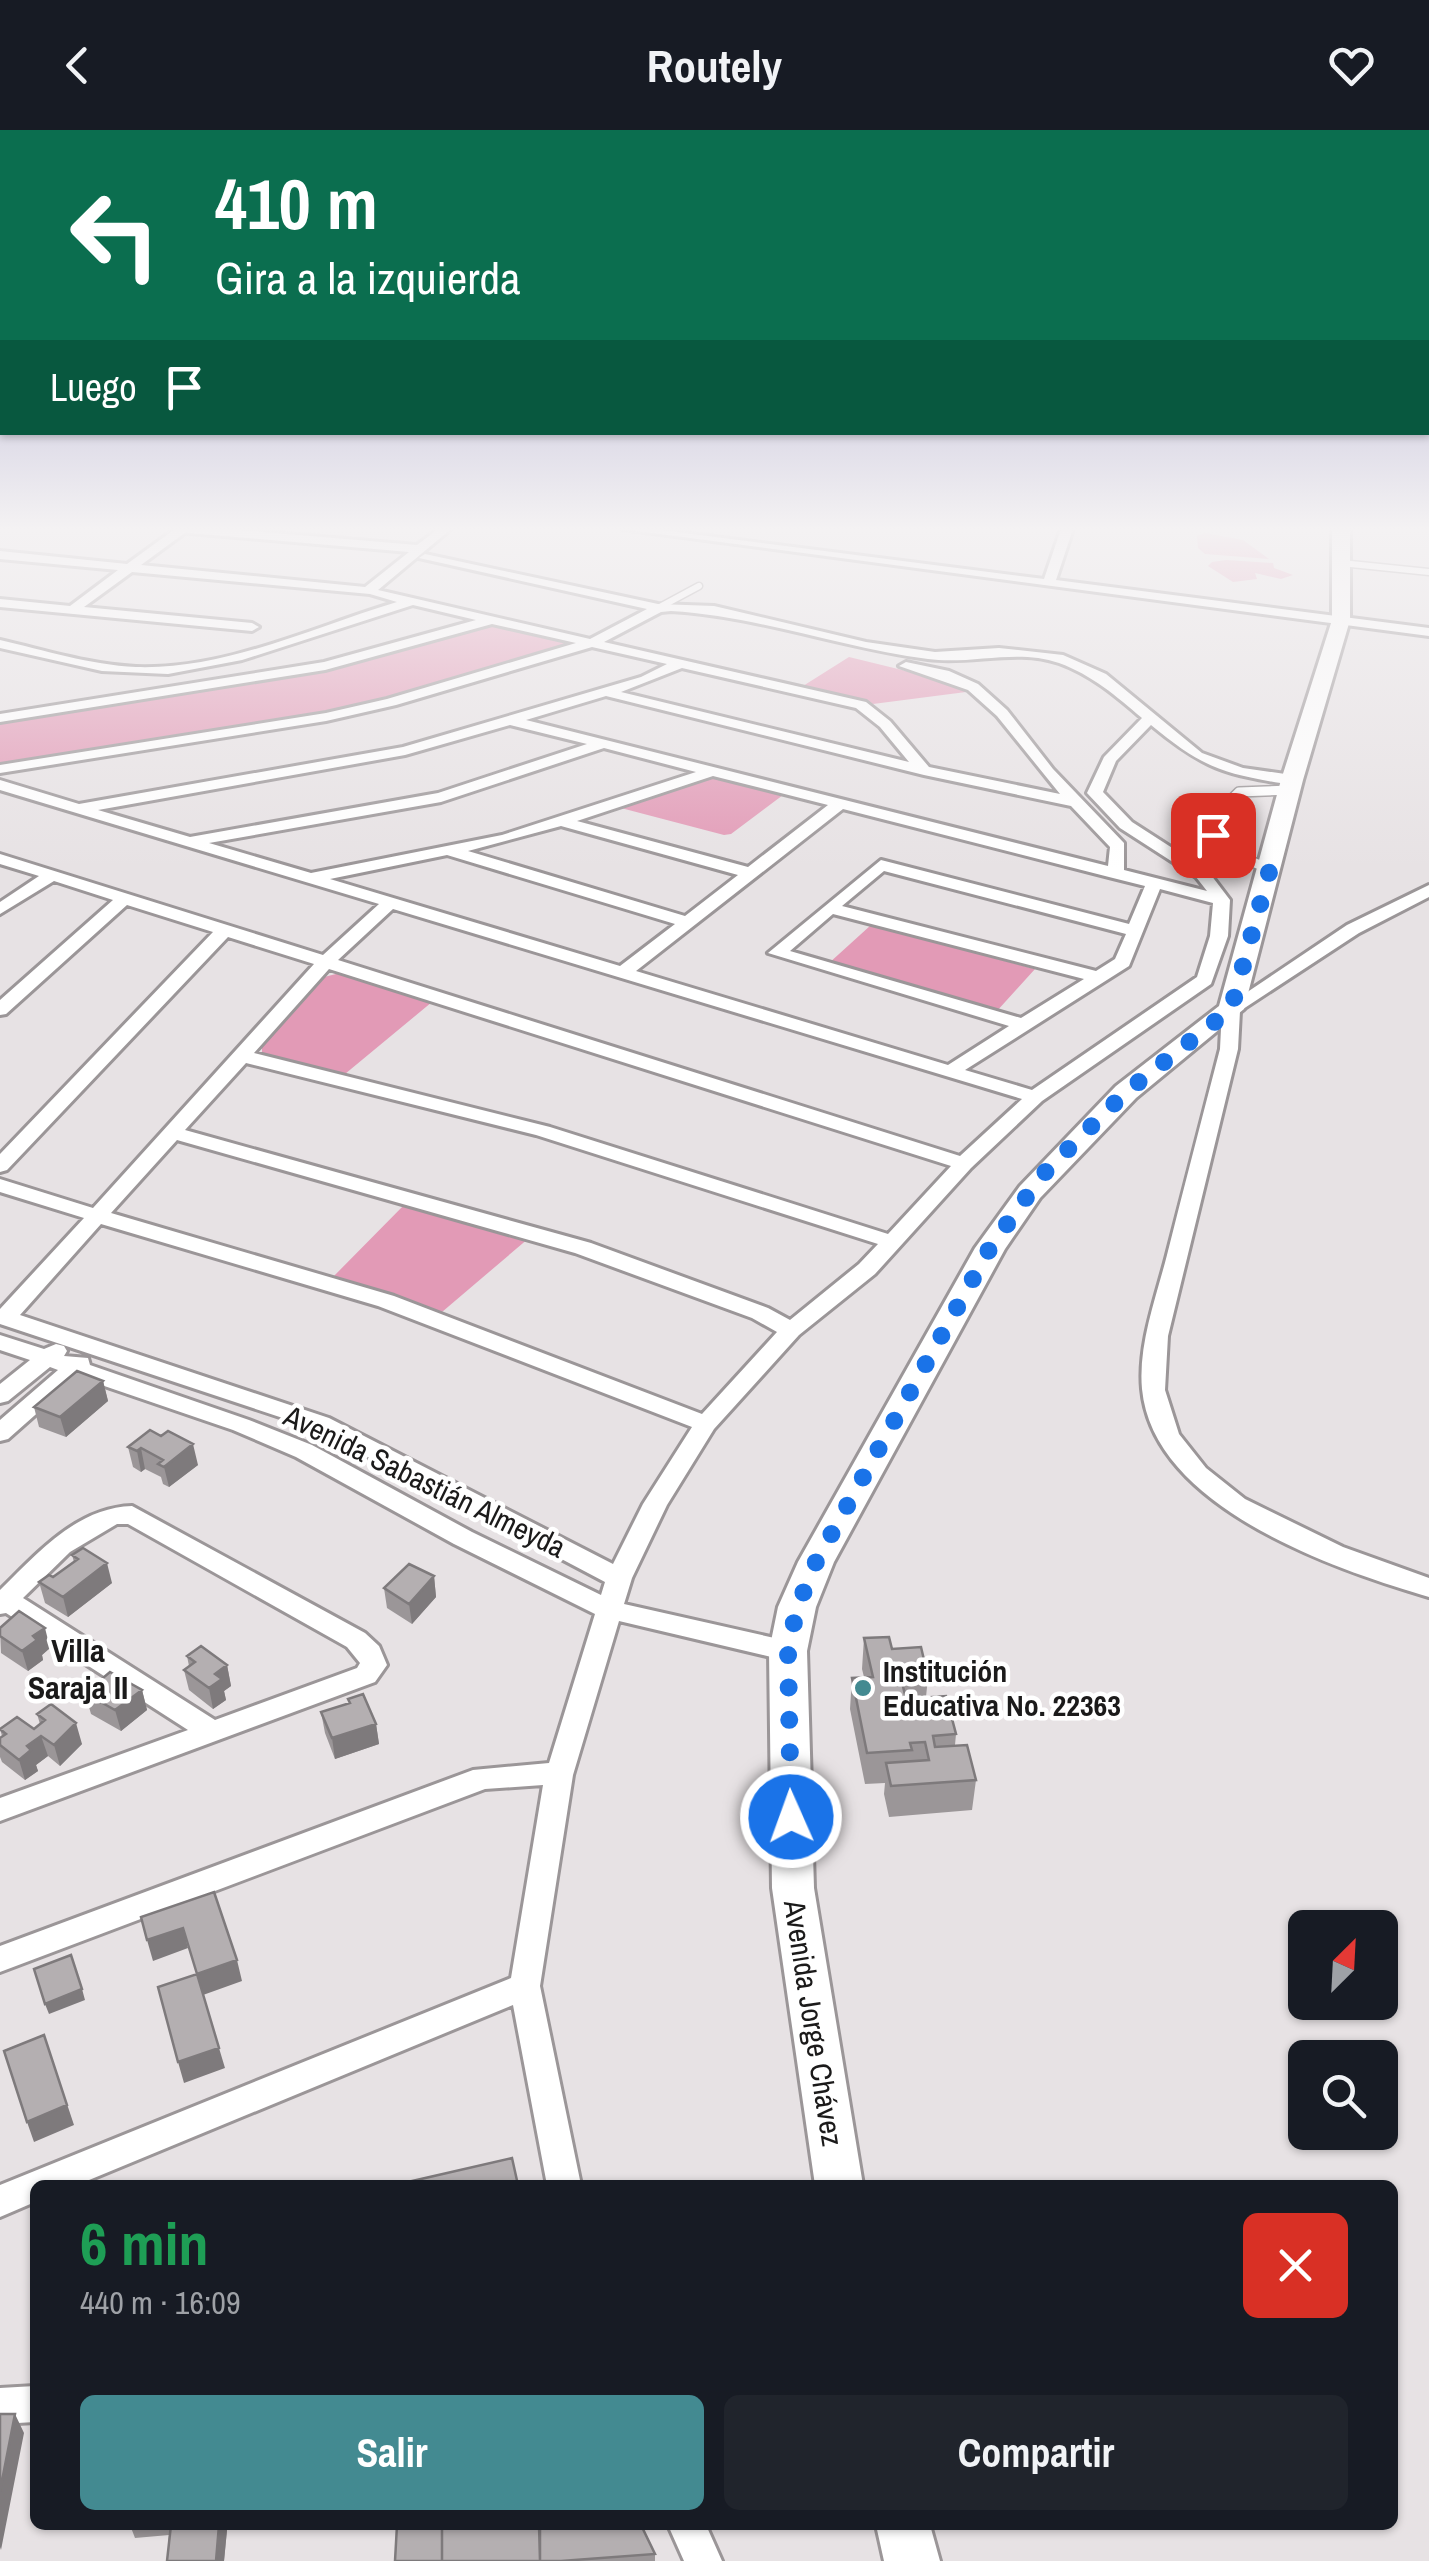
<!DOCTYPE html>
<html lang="es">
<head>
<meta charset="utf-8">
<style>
  :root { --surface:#171b24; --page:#20242c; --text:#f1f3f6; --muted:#9ea1a6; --accent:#438a91 }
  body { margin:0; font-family:"Archivo Narrow",sans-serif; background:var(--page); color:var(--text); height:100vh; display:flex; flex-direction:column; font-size:38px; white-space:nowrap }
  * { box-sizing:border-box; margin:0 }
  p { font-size:32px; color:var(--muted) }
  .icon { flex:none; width:55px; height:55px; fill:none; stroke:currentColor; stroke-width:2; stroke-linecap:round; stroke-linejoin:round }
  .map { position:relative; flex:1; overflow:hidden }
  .drawer { position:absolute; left:30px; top:2050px; width:1368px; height:350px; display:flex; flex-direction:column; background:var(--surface); border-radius:15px; box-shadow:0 2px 8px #0004 }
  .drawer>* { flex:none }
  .guide { position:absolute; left:0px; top:0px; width:1430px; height:305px; box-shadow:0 2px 8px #0004; background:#0b6e4f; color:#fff; overflow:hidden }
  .needle { width:65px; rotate:24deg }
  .controls { position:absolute; left:1288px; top:1780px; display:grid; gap:20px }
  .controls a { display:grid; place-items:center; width:110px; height:110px; border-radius:15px; background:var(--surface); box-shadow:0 2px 8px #0004; font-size:50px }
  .pin { position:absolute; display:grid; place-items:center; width:85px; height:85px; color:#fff; margin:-42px; border-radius:20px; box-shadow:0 5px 15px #0006 }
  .me { position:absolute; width:110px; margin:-55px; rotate:358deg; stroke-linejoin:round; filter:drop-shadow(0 0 8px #0008) }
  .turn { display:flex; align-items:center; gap:35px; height:210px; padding:0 50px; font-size:45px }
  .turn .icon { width:130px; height:130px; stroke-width:2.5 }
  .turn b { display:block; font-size:70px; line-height:85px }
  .then { display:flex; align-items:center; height:95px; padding:0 50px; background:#0003; gap:20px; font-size:38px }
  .round { display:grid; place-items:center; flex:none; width:105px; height:105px; border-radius:15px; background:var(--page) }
  .headline { display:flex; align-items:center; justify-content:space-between; height:170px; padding:0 50px }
  h1 { font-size:60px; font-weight:800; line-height:75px; color:#1e9e55 }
  .primary-button { display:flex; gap:20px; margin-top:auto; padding:20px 50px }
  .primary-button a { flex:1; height:115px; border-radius:15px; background:var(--accent); color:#fff; font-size:40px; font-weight:800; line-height:115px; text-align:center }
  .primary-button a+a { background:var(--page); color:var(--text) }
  header { display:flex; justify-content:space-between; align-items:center; height:130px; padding:0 50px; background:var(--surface); font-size:45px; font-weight:800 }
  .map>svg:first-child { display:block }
  .green { fill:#e29ab6 }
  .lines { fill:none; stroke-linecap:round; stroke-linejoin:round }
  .service-far1-casing { stroke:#9b9698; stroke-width:9 }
  .service-casing { stroke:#9b9698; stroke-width:12 }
  .minor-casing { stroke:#9b9698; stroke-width:6 }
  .secondary-casing { stroke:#9b9698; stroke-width:6 }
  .service-far1 { stroke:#fff; stroke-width:6 }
  .service { stroke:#fff; stroke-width:9 }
  .minor { fill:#fff; fill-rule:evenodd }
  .secondary { fill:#fff; fill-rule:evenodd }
  .wall { fill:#9b9698 }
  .shaded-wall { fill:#7e7a7c }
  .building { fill:#b4afb1; stroke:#7e7a7c; stroke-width:2.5 }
  .route { stroke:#1a73e8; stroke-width:18; stroke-dasharray:0 32.4 }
  .poi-dot { fill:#438a91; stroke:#fff; stroke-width:4 }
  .labels { text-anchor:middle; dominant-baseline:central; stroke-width:9; stroke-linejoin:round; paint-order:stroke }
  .street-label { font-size:30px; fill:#1b1a1a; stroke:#fff }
  .poi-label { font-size:30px; font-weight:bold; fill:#1b1a1a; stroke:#fff; text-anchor:start }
  .neighbourhood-label { font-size:32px; font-weight:bold; fill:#1b1a1a; stroke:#fff }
</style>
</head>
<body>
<header><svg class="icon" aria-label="back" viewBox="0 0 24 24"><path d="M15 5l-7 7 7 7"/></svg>Routely<svg class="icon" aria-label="heart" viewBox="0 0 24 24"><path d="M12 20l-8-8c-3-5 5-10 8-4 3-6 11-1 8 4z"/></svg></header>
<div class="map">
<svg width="1429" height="2431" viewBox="0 0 1429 2431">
  <rect width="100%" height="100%" fill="#e7e2e4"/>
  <!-- green -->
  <path class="green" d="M1205,403l38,7 26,19 -64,-5 -7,-6 -1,-12z
    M1226,430l47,3 1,5 19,7 -12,4 -26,-6 2,6 -24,3 -25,-16 4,-4z
    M491,493l82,21 -208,61 -365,60v-44l310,-49z
    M849,527l94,23 23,12 -93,12 -70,-18z
    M706,648h13l64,17 -52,39 -7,1 -103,-27z
    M871,795l164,44 -39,43 -168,-48z
    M340,843l92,29 -87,72 -83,-21v-7l62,-69z
    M406,1073l123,35 -87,74 -109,-35z"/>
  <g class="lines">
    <!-- service-far1 casing -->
    <g class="service-far1-casing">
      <path id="service-far1" d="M1341,433l88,9
        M660,477l39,-21"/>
    </g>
    <!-- service casing -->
    <g class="service-casing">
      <path id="service" d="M1270,739l-40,-16 -17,-18 13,-30 13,-13 51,-2"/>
    </g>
    <!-- minor casing -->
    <g class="minor-casing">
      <path id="minor" d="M175,399h51l191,16 21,-16h13l-73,61 212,49 57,-30 -228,-51 6,-4 233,50 56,2 152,36 69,10 64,-4 64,7 43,19 96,79 41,15 49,7 8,5 -8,5c-68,-11 -88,-16 -141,-60l-35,36 -13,31 29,30 76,49 22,29 -2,36 -17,48 -169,117 -71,67 -96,106 -76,61 -85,94 -47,76 -35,73 -8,26 164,37 9,3 4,7 -4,7 -9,3 -169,-40 -46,154 -33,211 41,199h-34l-34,-180 -436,180h-42v17l-35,15v-32l511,-207 32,-193 -58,4 -485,183v-26l473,-176 76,-7 46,-149 -141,-70 -158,-87 -63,-27 -155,-53 -70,62 -8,2v-21l58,-50 -8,-3 -42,34 -8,2v-19l30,-24 -30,-10v-15l44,14 12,-5 8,2 3,5 -3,5 24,2 2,7 159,55 63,25 160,87 129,63 4,-13 -292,-154 -313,-104v-15l84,-91 -84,-26v-13l93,29 221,-244 -86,-27 -221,233 -7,2v-18l213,-222 -86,-27 -121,109 -6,1v-15l113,-100 -59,-19 -54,33v-12l39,-26 -39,-12v-10l323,101 56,-51 -379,-114v-10l79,24 324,-57 238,-70 26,-13 -75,-17 -196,58 -70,16 -326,52v-8l326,-52 61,-14 189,-56 -84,-19 -167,46 -325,52v-8l324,-52 152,-42 -63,-15 -171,55 -74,14 -66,-3 -102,-23v-8c44,10 90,25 136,27 90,3 177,-40 261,-65l-27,-8 -238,-22 -48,35 168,16 7,4 -7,4 -252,-24v-8l70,7 48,-36 -118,-11v-8l127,13zM186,402l3,1 220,19 -44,35 -224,-22zM671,481c87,5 171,37 257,48 43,6 89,-11 131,4 33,12 57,33 83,55l-38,39 -17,36 33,35 76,49 11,14 -83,-21v-27l-71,-74 -46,-59 -29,-26 -29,-13 -43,-9 -7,4 69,24 29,26 63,78 -131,-27 -39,-46 -24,-19 -262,-60 57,-30zM682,538l174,40 24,19 29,35 -288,-70zM606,566l318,79 147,31 39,41 -2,19 -582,-146zM510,595l77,19 -149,49 -248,44 -92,-27 307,-55zM604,618l92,24 -194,63 -191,38 -102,-30 232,-41zM713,646l115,29 -80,62 -171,-46zM843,679l266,68 36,9 -16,38 -248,-64 -113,93 241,73 -61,39 -312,-94zM561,696l177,49 -53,41 -217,-65zM447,725l228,69 -55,42 -290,-87zM884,741l242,63 -11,25 -19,12 -254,-65zM1160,759l53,14 -3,33 -13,41 -165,113 -67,-20 164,-104zM393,779l629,190 -62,57 -622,-196zM833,784l251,65 -63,39 -231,-67zM329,839l622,197 -63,68 -338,-107 -296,-74zM246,933l290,72 342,109 -19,20 -69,56 -22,-12 -177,-65 -406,-113zM177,1010l398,113 177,65 25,14 -75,82 -308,-118 -283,-83zM101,1094l277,82 314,121 -49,77 -30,60 -284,-146 -309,-103z
        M622,399h31l391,50 17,-50h12l-17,51 373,48v8z
        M1429,755v12l-70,36 -119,78 -2,38 -70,287 -3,54 14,44 27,34 39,31 98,48 86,31v19c-96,-28 -276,-90 -287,-208 -4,-44 14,-91 25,-134 17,-68 35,-137 53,-206l2,-40 125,-84z
        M132,1376l233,127 14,13 8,19 -12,17 -375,139v-23l188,-68 -182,-117 -6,1v-24c38,-37 76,-82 132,-84zM117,1394h11l219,123 13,16 -3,5 -142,52 -192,-122 47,-46z
        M35,2256v36l-35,2v-36z
        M668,2395h38l16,36h-38z"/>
    </g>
    <!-- secondary casing -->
    <g class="secondary-casing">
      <path id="secondary" d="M1332,399h18v91l-47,160 -59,229 -108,89 -96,100 -35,51 -171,313 -18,45 -9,44 7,237 49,297h-48l-43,-297 -3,-237 9,-44 20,-45 177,-314 45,-62 96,-100 103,-80 62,-226 51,-160z
        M876,2395h54l10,36h-56z"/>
    </g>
    <!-- service-far1 -->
    <use href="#service-far1" class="service-far1"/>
    <!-- service -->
    <use href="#service" class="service"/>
    <!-- minor -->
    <use href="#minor" class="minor"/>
    <!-- secondary -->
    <use href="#secondary" class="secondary"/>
  </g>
  <!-- wall -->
  <path class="wall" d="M103,1251l5,20 -42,36 -27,-10 -5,-20z
    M150,1300l48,35 -29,22 -6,-3 -2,-7 -16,-8 -4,3 -8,-5 -5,-20z
    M72,1425l40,28 -44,34 -23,-14 -6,-21 14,-5 21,-15z
    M434,1446l2,21 -24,27 -25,-16 -3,-20z
    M0,1498l50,20 -8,7 1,5 -15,11 -27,-18z
    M864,1508l28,11 36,28 -2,20 30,37 -1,11 21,35 -4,30 -83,7 -5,-23 1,-11 -20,1 -15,-75 2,-31 12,-1 -2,-8z
    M187,1526l40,9 4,21 -7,5 2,9 -13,9 -24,-19 -5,-20 5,-4z
    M142,1560l5,20 -26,21 -30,-17 -6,-21z
    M348,1569l28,25 3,20 -44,15 -10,-26 -4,-21 28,-9z
    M37,1584l45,30 -22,22 -12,-10 -12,9 2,6 -13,9 -23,-18 -2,-5v-19l2,-2 -2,-7h34l6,-5z
    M130,2395h95l2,5 -3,31h-57l2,-26 -34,3z
    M655,2424v7h-260z"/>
  <!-- shaded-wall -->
  <path class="shaded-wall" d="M103,1251l5,20 -42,36 -6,-20z
    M193,1314l5,21 -29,22 -5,-20z
    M141,1318l4,21 -4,3 -4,-21z
    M107,1433l5,20 -44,34 -5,-20z
    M434,1446l2,21 -24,27 -3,-20z
    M45,1498l5,20 -8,7 1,5 -15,11 -6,-20 11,-15z
    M227,1535l4,21 -7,5 2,9 -13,9 -4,-21 6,-14z
    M142,1560l5,20 -26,21 -6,-21z
    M76,1593l6,21 -22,22 -6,-21z
    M376,1594l3,20 -44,15 -3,-21z
    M41,1606l7,20 -12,9 2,6 -13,9 -6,-20 8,-14z
    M183,1798l5,20 -35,13 -6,-21z
    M237,1830l5,21 -39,14 -6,-21z
    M82,1859l3,11 -36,14 -4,-10z
    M44,1905l30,90 -40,17 -7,-20z
    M219,1918l6,20 -41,15 -6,-21z
    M15,2284l9,19 -23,117 -1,-3v-56z
    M219,2395h6l2,5 -3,31h-8z"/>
  <!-- building -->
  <path class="building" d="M77,1241l26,10 -43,36 -26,-10z
    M150,1300l11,6 7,-5 25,13 -29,23 -6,-3 5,-4 -22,-12 -4,3 -9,-4z
    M83,1418l24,15 -44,34 -24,-15 10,-7 4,2 25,-18 -6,-4z
    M409,1434l25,12 -25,28 -25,-16z
    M19,1481l26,17 -12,8 4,4 -15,11 -22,-15v-8z
    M889,1507l3,12 29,-2 7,30 -27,1 5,21 40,-3 10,38 -23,2 2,11 32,-2 9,35 -85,6 -5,-23 43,-3 -4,-18 -15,1 2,7 -45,3 -15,-75 21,-1 -9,-39z
    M201,1516l26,19 -12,9 7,5 -13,9 -25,-18 11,-8 -8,-6z
    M110,1542l32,18 -27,20 -30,-17z
    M363,1564l13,30 -44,14 -11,-26 29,-9 -2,-4z
    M51,1574l25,19 -22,22 -13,-9 -14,10 4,4 -12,10 -19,-15v-7l6,-4 -6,-5 17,-12 17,12 11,-9 -8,-6z
    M214,1762l23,68 -40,14 -14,-46 -36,12 -6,-23z
    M71,1825l11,34 -37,15 -11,-35z
    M197,1844l22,74 -41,14 -20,-75z
    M44,1905l23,70 -40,17 -23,-71z
    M512,2028l6,27h-109l-1,-3z
    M0,2284h15l-15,77z
    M171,2395h48l-3,36h-49z
    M397,2395h45v36h-47z
    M442,2395h97l1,36h-98z
    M540,2395h101l14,29 -94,7h-21z"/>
  <!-- sky -->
  <linearGradient id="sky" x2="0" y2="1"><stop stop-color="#9996c5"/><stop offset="0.54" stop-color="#f4f2f3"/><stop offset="1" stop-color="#f4f2f3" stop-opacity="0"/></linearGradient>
  <rect width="1429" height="739" fill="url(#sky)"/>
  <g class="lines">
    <!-- route -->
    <path class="route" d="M791,1687l-3,-166 9,-43 19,-46 174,-314 40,-56 17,-22 79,-78 105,-83 39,-140c-19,-7 -49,-13 -57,-34"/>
  </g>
  <!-- markers -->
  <circle class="poi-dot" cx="863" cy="1558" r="10"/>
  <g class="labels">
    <!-- street labels -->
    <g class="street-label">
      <text transform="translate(425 1351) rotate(26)">Avenida Sabastián Almeyda</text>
      <text transform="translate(814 1893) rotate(81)">Avenida Jorge Chávez</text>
    </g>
    <!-- poi labels -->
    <g class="poi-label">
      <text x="883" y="1541">Institución<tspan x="883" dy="34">Educativa No. 22363</tspan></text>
    </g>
    <!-- neighbourhood labels -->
    <g class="neighbourhood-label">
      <text x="78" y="1520">Villa<tspan x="78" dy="37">Saraja II</tspan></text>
    </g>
  </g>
</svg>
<div class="controls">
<a><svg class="needle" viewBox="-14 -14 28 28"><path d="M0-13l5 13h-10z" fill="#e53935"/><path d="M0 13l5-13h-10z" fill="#9ea1a6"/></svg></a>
<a><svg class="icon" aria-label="search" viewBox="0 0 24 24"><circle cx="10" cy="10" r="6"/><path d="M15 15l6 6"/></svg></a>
</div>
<div class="pin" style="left:1213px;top:705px;background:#d93025"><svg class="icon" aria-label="arrive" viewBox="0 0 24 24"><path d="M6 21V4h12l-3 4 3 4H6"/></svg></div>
<svg class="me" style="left:791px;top:1687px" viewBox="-20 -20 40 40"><circle r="17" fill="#1a73e8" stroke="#fff" stroke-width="3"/><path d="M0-11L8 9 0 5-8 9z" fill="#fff"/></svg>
<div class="guide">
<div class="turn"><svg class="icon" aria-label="left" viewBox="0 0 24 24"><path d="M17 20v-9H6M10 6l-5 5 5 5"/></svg><div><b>410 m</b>Gira a la izquierda</div></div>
<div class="then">Luego<svg class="icon" aria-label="arrive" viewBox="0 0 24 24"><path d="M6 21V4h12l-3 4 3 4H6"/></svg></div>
</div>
<section class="drawer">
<div class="headline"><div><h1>6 min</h1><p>440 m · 16:09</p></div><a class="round" style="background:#d93025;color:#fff"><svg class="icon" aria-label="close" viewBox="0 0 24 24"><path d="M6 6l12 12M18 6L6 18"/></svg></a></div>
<div class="primary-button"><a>Salir</a><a>Compartir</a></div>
</section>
</div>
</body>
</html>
